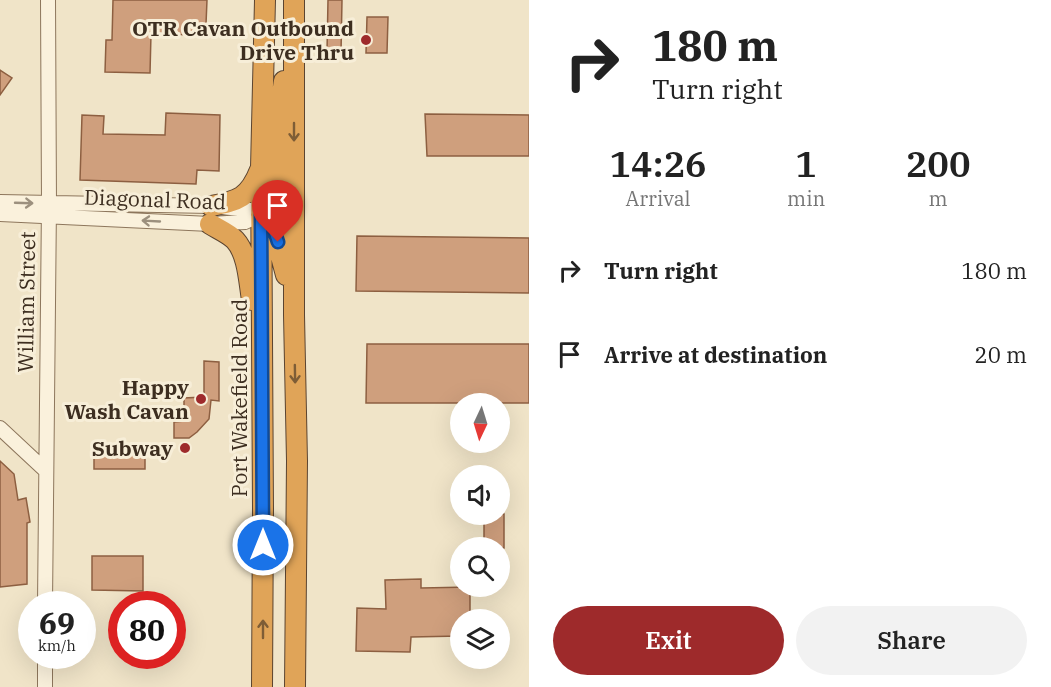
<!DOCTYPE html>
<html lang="en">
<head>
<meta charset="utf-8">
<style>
  :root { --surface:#fff; --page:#f2f2f2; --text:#222; --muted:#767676; --accent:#9e2a2b }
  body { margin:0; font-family:"IBM Plex Serif",serif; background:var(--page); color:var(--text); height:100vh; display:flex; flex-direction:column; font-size:22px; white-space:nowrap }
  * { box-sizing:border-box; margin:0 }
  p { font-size:20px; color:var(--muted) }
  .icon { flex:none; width:33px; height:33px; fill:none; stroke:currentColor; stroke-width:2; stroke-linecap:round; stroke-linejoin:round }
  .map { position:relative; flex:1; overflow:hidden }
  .side { display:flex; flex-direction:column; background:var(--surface); width:522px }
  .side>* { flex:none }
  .hud { background:#fff; color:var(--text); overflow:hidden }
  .needle { width:39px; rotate:184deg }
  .controls { position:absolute; left:450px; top:393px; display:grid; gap:12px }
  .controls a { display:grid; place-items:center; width:60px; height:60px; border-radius:50%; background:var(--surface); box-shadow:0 6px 24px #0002; font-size:30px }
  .speed { position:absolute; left:18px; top:591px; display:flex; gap:12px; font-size:30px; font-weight:700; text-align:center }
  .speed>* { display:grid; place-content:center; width:78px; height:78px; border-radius:50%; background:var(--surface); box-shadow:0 6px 24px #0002; line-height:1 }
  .speed small { font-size:15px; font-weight:400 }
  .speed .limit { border:9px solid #d22; background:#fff; color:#111 }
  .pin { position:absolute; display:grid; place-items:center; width:51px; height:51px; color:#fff; margin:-62px -26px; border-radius:50% 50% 50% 0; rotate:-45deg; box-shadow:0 0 6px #0007 }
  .pin .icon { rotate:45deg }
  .me { position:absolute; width:66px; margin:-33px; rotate:0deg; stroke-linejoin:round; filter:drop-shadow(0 0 4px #0008) }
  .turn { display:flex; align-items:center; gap:21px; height:126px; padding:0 24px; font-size:27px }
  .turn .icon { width:78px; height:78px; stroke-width:2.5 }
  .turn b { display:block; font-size:42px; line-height:51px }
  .eta { display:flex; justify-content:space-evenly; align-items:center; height:102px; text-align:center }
  .eta b { font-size:36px; font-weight:600; line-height:42px }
  .cta { display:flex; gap:12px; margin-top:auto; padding:12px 24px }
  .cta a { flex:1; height:69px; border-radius:36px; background:var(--accent); color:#fff; font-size:24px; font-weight:600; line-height:69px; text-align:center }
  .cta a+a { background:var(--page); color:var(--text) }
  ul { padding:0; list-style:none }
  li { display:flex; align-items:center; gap:18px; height:84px; padding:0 24px }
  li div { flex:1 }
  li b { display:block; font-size:22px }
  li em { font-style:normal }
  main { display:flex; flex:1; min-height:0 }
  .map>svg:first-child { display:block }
  .building { fill:#cf9f7d; stroke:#8d5f41; stroke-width:1.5 }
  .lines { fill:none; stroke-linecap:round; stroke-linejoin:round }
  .minor-casing { stroke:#8d765c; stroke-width:16 }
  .highway-casing { stroke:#5b4430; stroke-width:22 }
  .minor { stroke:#faf1dc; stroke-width:14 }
  .highway { stroke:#e0a458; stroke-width:20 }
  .oneway { stroke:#7e5d36 }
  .oneway2 { stroke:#9c907e }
  .route-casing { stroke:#114b97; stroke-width:15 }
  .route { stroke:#1a73e8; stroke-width:10 }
  .poi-dot { fill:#9e2a2b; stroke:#f7eed8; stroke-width:2 }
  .labels { text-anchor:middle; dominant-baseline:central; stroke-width:6; stroke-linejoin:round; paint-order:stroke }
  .poi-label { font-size:21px; font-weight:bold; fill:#3d2e20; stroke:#f7eed8; text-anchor:end }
  .street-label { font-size:21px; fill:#3d2e20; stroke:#f7eed8 }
</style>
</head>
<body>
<main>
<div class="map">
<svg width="529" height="687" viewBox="0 0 529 687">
  <rect width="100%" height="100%" fill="#f0e4c8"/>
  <!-- building -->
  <path class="building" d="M113,0h94l-1,24h-3v11l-52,-1 -1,39 -45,-1 1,-32h6z
    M328,0h14l-1,53 -14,-1z
    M367,17h21l-1,36h-21z
    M0,70l12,8 -12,17z
    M166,113l54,2 -1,56 -22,-1 -1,14 -116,-4 2,-65 22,1 -1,18 62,1z
    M425,114l104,1v41h-102z
    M357,236l172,2v55l-173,-2z
    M367,344h162v59h-163z
    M204,361l15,1v39l-8,-1 -2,19 -12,13 -8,6h-15v-16l10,-1v-23l20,-1z
    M94,447h51v22h-51z
    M0,461l14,13 4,26 8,-2 4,24 -3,1v61l-27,3z
    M484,514h20v34h-20z
    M92,556h51v35l-51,-1z
    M421,579v9l49,-1v33h-10v16l-49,1 -1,15 -54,-1 1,-43 29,1 -1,-29z"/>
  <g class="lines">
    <!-- minor casing -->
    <g class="minor-casing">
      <path id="minor" d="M0,202l211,4 40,4 10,5
        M0,214l210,10 35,-2 16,-7
        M0,428l45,42
        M45,604l4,-401 -1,-203
        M45,687v-31"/>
    </g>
    <!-- highway casing -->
    <g class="highway-casing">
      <path id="highway" d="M294,0v315l3,146 -2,226
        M211,206c27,-5 38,-8 49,-36
        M261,215l12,-12 5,-14v-70l6,-38
        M261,215l13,15 12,45
        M210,224c8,5 18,9 25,16 13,14 14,42 17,60
        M262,687l1,-179 -2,-340 4,-168"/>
    </g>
    <!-- minor -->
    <use href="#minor" class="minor"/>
    <!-- highway -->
    <use href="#highway" class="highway"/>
  </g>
  <!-- one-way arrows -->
  <defs><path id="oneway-shaft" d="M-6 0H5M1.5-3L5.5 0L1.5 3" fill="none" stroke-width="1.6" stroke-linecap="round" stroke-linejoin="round" transform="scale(1.5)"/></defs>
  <g class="oneway">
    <use href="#oneway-shaft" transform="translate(294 132) rotate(90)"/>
    <use href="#oneway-shaft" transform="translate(295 374) rotate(89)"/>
    <use href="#oneway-shaft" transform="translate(263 629) rotate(-90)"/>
  </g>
  <g class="oneway2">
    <use href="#oneway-shaft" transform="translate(24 203) rotate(2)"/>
    <use href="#oneway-shaft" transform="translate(151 221) rotate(-177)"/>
  </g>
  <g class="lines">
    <!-- route casing -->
    <g class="route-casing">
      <path id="route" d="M263,545l-2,-330 13,15 4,12"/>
    </g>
    <!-- route -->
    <use href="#route" class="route"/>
  </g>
  <!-- markers -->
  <g class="poi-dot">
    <circle cx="366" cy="40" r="6"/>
    <circle cx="201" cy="399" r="6"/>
    <circle cx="185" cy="448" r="6"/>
  </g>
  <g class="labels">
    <!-- poi labels -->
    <g class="poi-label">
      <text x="354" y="28">OTR Cavan Outbound<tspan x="354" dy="24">Drive Thru</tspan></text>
      <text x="189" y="387">Happy<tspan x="189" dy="24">Wash Cavan</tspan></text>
      <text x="173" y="448">Subway</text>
    </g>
    <!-- street labels -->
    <g class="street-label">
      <text transform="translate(155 199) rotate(2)">Diagonal Road</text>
      <text transform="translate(26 302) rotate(-89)">William Street</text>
      <text transform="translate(239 398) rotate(-90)">Port Wakefield Road</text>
    </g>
  </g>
</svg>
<div class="controls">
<a><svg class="needle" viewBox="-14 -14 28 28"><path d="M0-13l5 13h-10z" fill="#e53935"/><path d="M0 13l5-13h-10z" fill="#767676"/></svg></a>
<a><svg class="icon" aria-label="sound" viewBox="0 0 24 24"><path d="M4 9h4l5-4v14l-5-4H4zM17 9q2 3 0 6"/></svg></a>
<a><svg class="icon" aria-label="search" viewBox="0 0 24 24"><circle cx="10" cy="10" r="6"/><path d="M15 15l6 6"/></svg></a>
<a><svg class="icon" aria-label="layers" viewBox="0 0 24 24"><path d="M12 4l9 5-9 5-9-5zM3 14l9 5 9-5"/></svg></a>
</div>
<div class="speed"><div>69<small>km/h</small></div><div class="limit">80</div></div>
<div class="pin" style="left:278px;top:242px;background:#d93025"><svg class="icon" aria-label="arrive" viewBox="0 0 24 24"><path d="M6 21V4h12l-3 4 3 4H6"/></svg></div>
<svg class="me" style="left:263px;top:545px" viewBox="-20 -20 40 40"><circle r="17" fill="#1a73e8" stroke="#fff" stroke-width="3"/><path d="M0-11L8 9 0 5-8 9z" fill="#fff"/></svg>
</div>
<section class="side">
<div class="hud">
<div class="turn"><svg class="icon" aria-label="right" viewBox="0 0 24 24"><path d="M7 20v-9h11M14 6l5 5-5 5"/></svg><div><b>180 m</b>Turn right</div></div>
</div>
<div class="eta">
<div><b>14:26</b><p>Arrival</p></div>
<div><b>1</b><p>min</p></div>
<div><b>200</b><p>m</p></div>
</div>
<ul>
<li><svg class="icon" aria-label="right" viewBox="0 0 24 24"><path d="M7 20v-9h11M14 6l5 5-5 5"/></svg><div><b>Turn right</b></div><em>180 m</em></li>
<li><svg class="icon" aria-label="arrive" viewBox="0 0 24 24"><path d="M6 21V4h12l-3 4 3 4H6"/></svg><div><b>Arrive at destination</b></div><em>20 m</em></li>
</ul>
<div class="cta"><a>Exit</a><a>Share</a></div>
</section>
</main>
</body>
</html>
